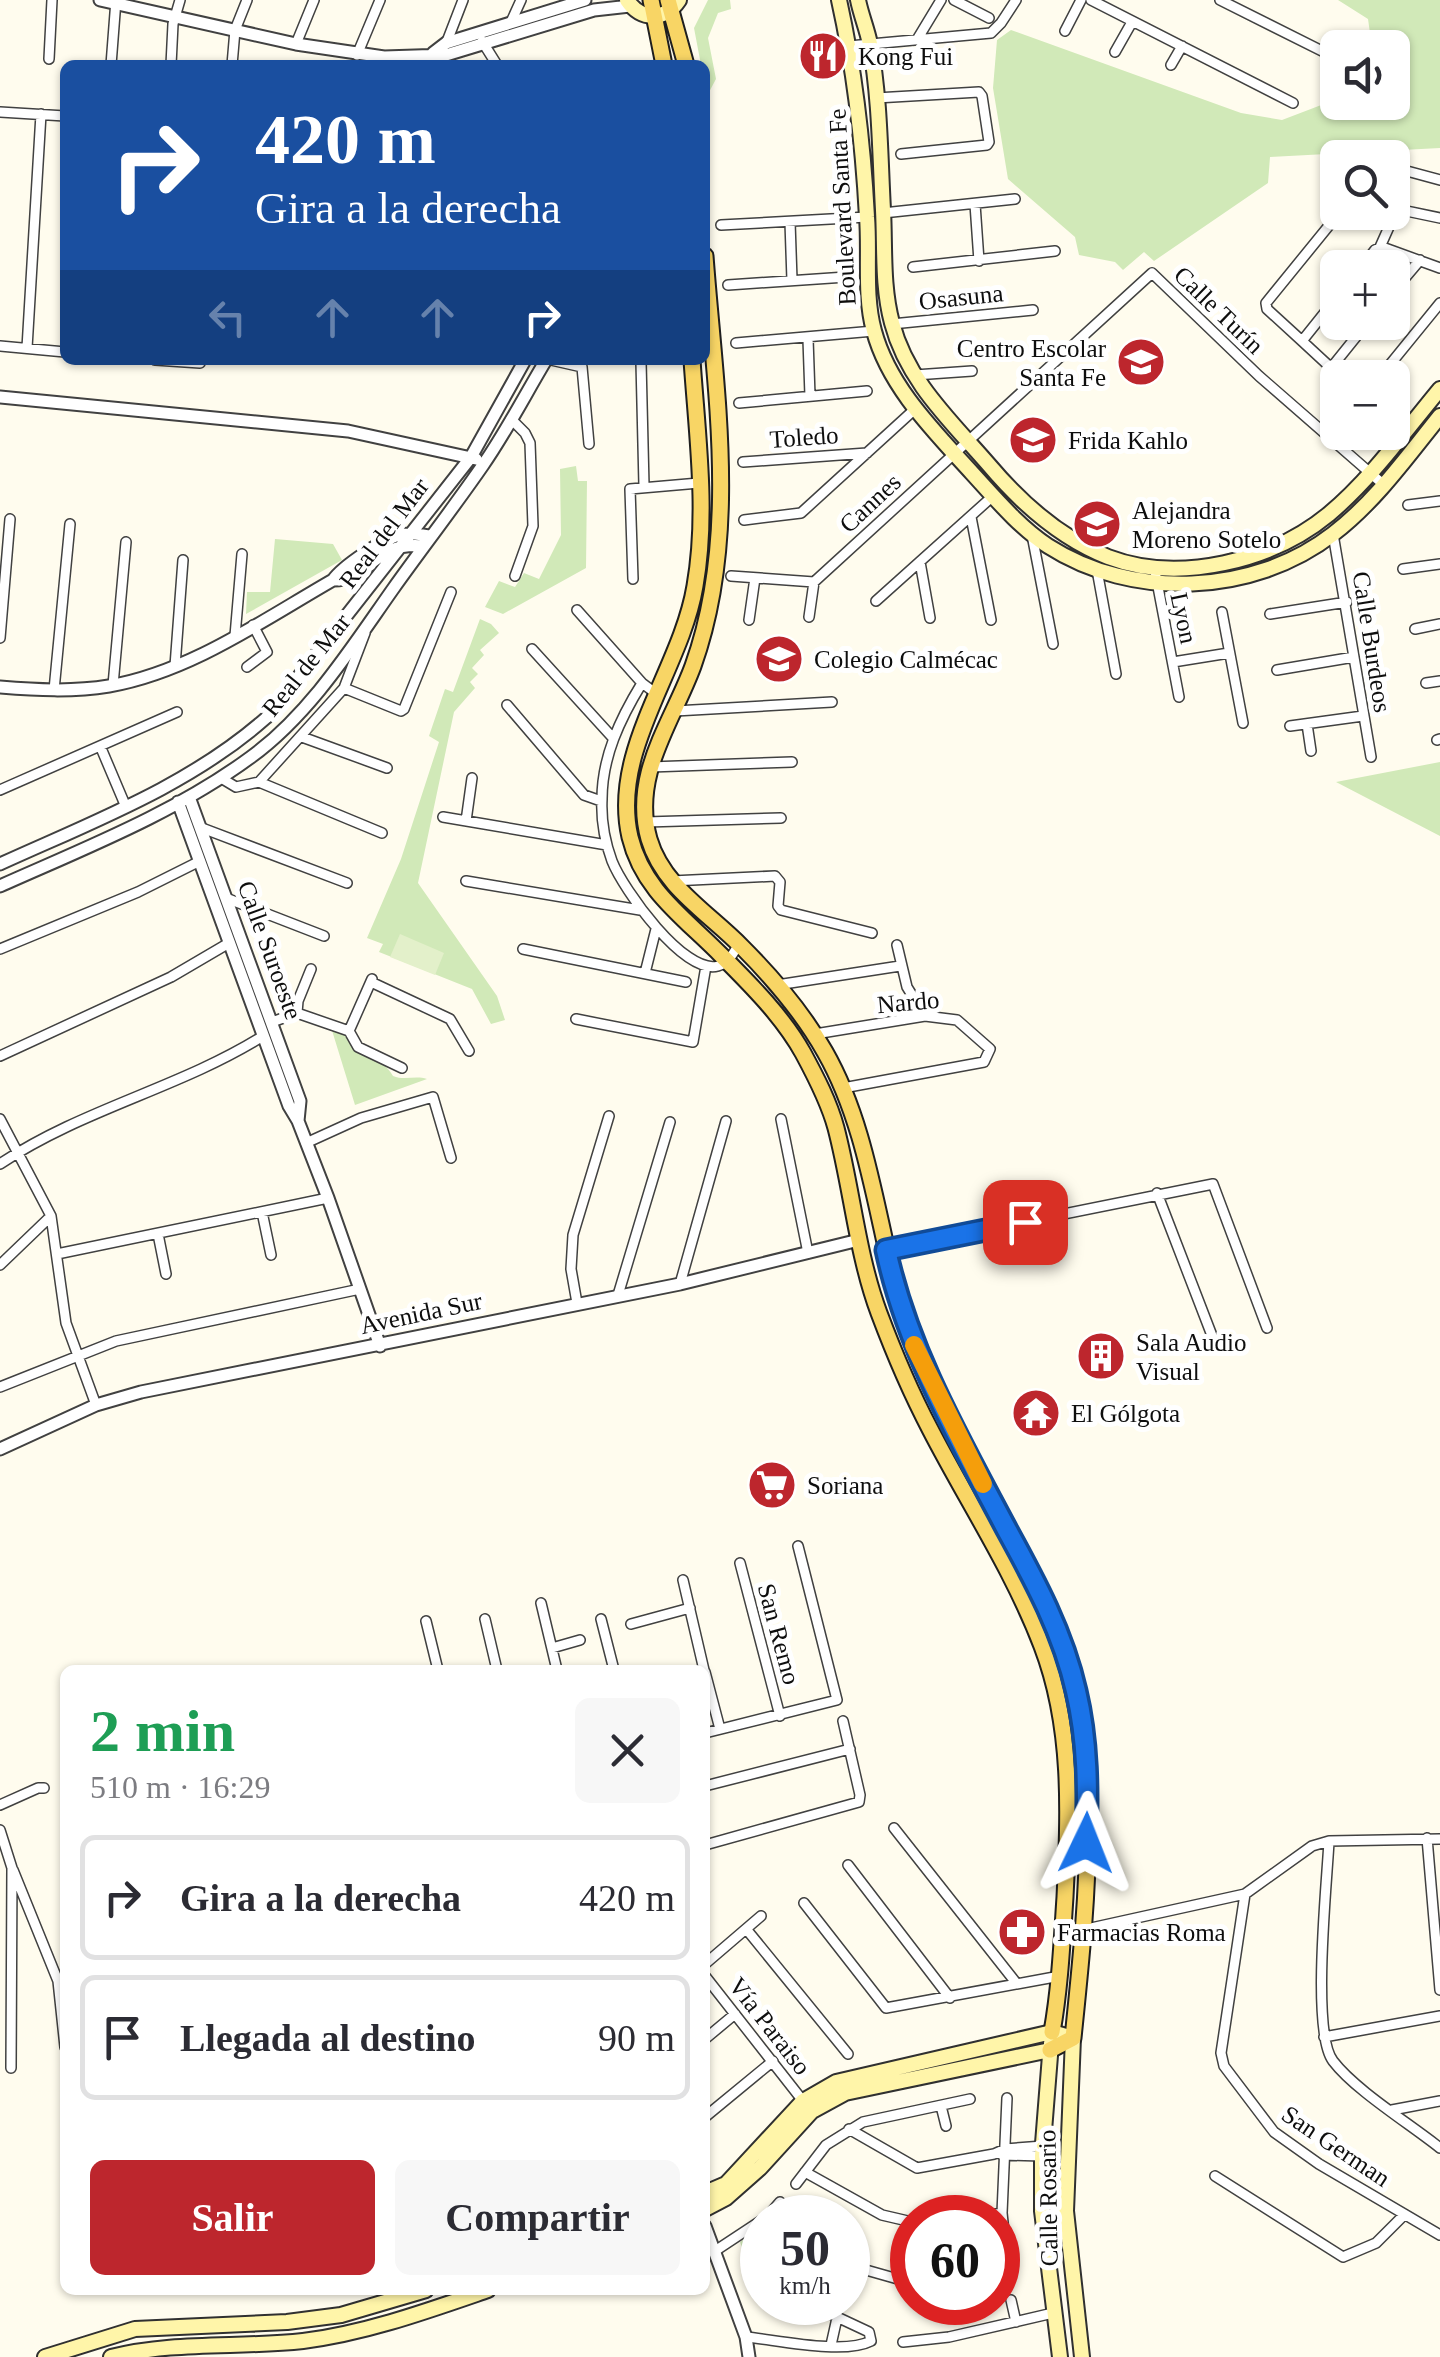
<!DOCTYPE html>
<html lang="es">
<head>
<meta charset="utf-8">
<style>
  :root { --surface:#fff; --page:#f7f7f7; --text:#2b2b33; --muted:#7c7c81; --line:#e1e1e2; --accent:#bd262d }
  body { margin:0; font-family:Georgia,serif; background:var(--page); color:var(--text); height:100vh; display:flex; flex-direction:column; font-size:38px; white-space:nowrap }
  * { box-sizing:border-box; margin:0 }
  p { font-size:32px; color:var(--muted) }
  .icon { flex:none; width:55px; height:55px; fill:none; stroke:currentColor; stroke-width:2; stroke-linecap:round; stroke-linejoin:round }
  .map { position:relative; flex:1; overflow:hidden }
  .panel { position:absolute; left:60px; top:1665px; width:650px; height:630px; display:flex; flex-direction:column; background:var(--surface); border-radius:15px; box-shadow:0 2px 8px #0004 }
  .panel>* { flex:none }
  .banner { position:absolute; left:60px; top:60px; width:650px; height:305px; border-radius:15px; box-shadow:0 2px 8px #0004; background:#1a4fa0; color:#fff; overflow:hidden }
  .buttons { position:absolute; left:1320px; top:30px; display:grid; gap:20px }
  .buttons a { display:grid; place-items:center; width:90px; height:90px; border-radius:15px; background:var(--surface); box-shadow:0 2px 8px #0004; font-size:50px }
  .speed { position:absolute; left:740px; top:2195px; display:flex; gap:20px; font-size:50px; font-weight:700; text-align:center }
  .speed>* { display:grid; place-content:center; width:130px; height:130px; border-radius:50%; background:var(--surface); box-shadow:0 2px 8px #0004; line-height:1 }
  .speed small { font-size:25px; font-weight:400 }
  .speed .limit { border:15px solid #d22; background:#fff; color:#111 }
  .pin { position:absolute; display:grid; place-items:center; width:85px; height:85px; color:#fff; margin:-42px; border-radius:20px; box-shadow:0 5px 15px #0006 }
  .me { position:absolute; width:110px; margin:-55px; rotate:2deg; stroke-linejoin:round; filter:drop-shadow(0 0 8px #0008) }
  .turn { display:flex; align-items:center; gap:35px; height:210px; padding:0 30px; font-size:45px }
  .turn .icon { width:130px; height:130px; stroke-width:2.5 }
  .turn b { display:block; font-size:70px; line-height:85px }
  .lanes { display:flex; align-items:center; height:95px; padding:0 30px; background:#0003; justify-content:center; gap:50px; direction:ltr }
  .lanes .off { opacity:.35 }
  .round { display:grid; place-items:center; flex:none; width:105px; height:105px; border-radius:15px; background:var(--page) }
  .overview { display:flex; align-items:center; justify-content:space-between; height:170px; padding:0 30px }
  h1 { font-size:60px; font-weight:800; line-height:75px; color:#1e9e55 }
  .button { display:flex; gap:20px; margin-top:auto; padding:20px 30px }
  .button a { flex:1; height:115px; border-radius:15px; background:var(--accent); color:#fff; font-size:40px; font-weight:800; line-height:115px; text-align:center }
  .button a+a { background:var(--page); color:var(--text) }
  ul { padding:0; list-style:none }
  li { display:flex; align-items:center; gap:30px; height:125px; margin:0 20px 15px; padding:0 10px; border:5px solid var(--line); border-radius:15px }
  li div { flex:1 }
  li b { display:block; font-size:38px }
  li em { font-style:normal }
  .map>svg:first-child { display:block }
  .green { fill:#d1e9b8 }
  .pitch { fill:#e3f0ca }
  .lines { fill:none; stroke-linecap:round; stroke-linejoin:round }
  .minor-casing { stroke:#414141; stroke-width:12 }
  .tertiary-casing { stroke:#414141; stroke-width:15 }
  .secondary-casing { stroke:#303030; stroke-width:18 }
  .primary-casing { stroke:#1f1f1f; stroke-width:19 }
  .minor { stroke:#fff; stroke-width:9 }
  .tertiary { stroke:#fff; stroke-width:11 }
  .secondary { stroke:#fff5a9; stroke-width:14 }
  .primary { stroke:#f8d565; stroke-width:15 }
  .route-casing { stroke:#114b97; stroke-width:25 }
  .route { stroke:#1a73e8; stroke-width:18 }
  .slow { stroke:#f59e0b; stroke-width:18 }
  .labels { text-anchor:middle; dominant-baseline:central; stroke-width:10; stroke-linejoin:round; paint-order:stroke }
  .poi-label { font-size:25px; fill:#0e0e0e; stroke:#fff; text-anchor:start }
  .street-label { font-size:25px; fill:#0e0e0e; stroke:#fff }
</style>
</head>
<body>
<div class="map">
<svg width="1440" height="2357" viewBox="0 0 1440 2357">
  <rect width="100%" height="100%" fill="#fffcee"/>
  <!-- green -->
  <path class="green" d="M708,0h22l1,9 -13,4 -10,25 8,41 -8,15 -3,-29h-4l-7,-37z
    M1338,0h102v148l-170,9 -2,26 -114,78 -10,-9 -21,18 -8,-8 -36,-7 -4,-18 -67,-58 -15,-91 4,-48 14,-10 230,83 41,7 55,-21 1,3h54v-54l-20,-1 -4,-28z
    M576,466l2,15h9l-1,87 -83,46 -18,-7 14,-26 16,6 9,-14 15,6 22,-44 -1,-66z
    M275,539l58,5 9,16 -96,54 1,-22h23z
    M480,619l11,5 8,9 -19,17 4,5 -12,13 6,6 -8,8 5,6 -21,24 -36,171 79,113 8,24 -14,4 -19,-35 -93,-37 4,-8 -16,-6 34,-79 38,-117 -10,-6 16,-47 8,3z
    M1440,762v74l-104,-54z
    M330,1024l16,5c14,34 34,24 47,47 12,5 22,-1 34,3l-72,26z
    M751,2235l11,6v25l-5,11 5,4 -4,14 -18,-53z"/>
  <!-- pitch -->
  <path class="pitch" d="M400,934l44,19 -9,22 -45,-18z"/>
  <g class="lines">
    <!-- minor casing -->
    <g class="minor-casing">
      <path id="minor" d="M954,0l35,18
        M1091,0l202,103
        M1220,0l118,59
        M511,22l10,-22
        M1065,31l16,-31
        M918,38l23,-38
        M482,41l15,24
        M296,44l18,-44
        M446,44l17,-44
        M849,46l142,-13 10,-10 15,-23
        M1115,52l17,-30
        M357,55l23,-55
        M49,59l3,-59
        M111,65l5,-65
        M171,65l2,-41 7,-24
        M232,65l3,-35 12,-30
        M1171,65l11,-19
        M876,98l103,-6 3,4 7,46 -2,3 -86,9
        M0,112l65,4
        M1392,167l48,13
        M975,204l4,57
        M883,213l132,-14
        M790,222l2,58
        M721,225l146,-8
        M1380,247l17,-38 43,9
        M913,267l142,-16
        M1361,268l14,-18 7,-3 58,21
        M728,285l118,-8
        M1392,293l28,-33
        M1338,296l-36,45 40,37
        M892,324l141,-14
        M808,339l2,57
        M1302,341l-35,-32 -1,-6 74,-91
        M736,343l138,-12
        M0,346l65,6
        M27,348l14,-234
        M155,360l45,3
        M551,360l31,7 7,77
        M641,362l3,124
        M1331,368l37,-46
        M915,375l57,-4
        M1379,378l61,-75
        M739,403l128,-12
        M511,419l14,14 5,10 3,83 -18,50
        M743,462l124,-9
        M1408,505l32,-4
        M971,517l20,103
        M744,520l57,-7 114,-104
        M1333,534l38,223
        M1032,535l21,109
        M920,562l10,56
        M1154,566l25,131
        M1403,569l37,-5
        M1097,570l19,104
        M731,576l83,6 338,-309 107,103 125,109
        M633,579l-3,-90 69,-6
        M876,601l117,-105
        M577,610l65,73 16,12
        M1222,612l21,111
        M1270,614l77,-12
        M809,617l5,-35
        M749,620l6,-42
        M1415,629l25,-5
        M235,636l7,-82
        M0,638l10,-119
        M532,649l81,89
        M1173,662l56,-9
        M175,666l8,-106
        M247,667l20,-15 -14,-27
        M1277,670l77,-13
        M642,683c-22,36 -40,74 -40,116 -1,20 3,43 10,62 11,28 72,114 106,105 11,-3 16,-14 21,-22
        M1426,683l14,-2
        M113,685l13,-143
        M344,688l57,23 3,-2 47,-117
        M54,690l16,-166
        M507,705l77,90 17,6
        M675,711l157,-9
        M1307,724l4,27
        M1290,726l73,-10
        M302,737l85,31
        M1437,740l3,-1
        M101,748l25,59
        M650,767l142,-5
        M221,778l15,9 23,-5 123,51
        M259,782l85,-94 21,-55
        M0,790l177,-78
        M443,817l164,28
        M466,821l6,-43
        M646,822l135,-4
        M202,828l145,55
        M466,881l174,29
        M672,881l103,-5 5,6 -2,24 3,4 91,23
        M226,898l98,38
        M897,945l10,42 18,29
        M0,949l138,-57 62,-31
        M523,949l163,33
        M645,973l11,-44
        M371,982l79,37 19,32
        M777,985l123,-19
        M297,1013l52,18 9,16 44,21
        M297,1013l1,-12 13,-32
        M576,1019l117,23 13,-76
        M272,1022l25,-9
        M349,1031l23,-52
        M815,1034l110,-18 32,4 33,29 -6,13 -141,26
        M0,1056l171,-79 58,-34
        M0,1119l51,97 15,107 30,82
        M781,1119l27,134
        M306,1143l55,-25 72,-21 18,61
        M0,1164c82,-55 180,-76 263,-128
        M1157,1193l59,153
        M262,1212l9,43
        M158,1234l8,40
        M885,1250l328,-66 54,144
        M57,1254l271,-56
        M0,1265l51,-49
        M680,1284l46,-163
        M618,1295l52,-173
        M577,1303l-6,-34 2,-34 36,-119
        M0,1387l116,-46 244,-52
        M740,1563l40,153
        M683,1580l21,90
        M541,1603l16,67
        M485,1619l12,51
        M601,1619l13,51
        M426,1621l12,49
        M631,1624l59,-16
        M552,1648l28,-8
        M705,1672l15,57
        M705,1733l132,-33 -39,-154
        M705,1786l145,-37
        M0,1805l38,-17h6
        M894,1828l123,156
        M0,1830l12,38 -1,200
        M1427,1838l13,152
        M1329,1841c-2,42 -18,191 4,220 22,29 77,63 107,87
        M705,1845l154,-43 1,-7 -17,-74
        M848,1865l102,133
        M13,1870l45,111 7,66
        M1245,1894l-24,159 3,13 50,66 45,32 121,71
        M804,1903l82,105 174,-32
        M747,1930l101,124
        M1082,1930l163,-36 67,-48 17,-5 111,-2
        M705,1964l56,-48
        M705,1976l98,125
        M1324,2037l116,-21
        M705,2039l30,-25
        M941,2106l5,20
        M1392,2110l48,-9
        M705,2117l68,-56
        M849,2129l68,39 77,-14 11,-5 38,-3
        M1002,2155l40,1
        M805,2172l77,43 30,7
        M1215,2176l128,81 33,-14 28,-28
        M796,2184l30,-39 37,-23 107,-23
        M766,2218l14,-16
        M972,2218l30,-5
        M1004,2232l-2,-19 5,-115
        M715,2251l47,-31
        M848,2261l18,9 46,13
        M998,2269l9,-2 -2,-17
        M1011,2300l5,22
        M746,2337c31,3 98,18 125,4l-2,-9 -64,-30
        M903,2342l46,-5 104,-24
        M831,2345l6,-27"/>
    </g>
    <!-- tertiary casing -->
    <g class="tertiary-casing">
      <path id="tertiary" d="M100,0l196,44 88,13 62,-2 148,-45 36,-4
        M433,53l13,-10 139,-43
        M0,397l348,34 128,28
        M333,580c35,1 41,-39 90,-34
        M0,687c36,3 73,5 109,-1 81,-14 154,-66 224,-106 10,-14 49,-40 66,-45 11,-3 21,0 32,1
        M189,797l111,304 -2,20
        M178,802l111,304 9,15 30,77 52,148
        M0,864c92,-42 189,-78 266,-146l205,-261 54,-97
        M0,886c85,-38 175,-73 251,-129 59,-43 101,-110 142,-168 30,-42 61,-82 90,-124 23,-33 42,-70 63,-105
        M0,1449l96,-44 45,-13 539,-108 179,-44
        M705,2226l41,111 3,20"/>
    </g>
    <!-- secondary casing -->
    <g class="secondary-casing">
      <path id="secondary" d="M627,0c14,21 38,21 52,0
        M839,0c16,72 24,144 28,217 3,37 -3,78 7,114 15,56 60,100 98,142 23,25 47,54 76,73 84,54 205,50 285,-12 42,-32 74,-77 107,-118
        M858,0c3,15 9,29 12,44 10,54 10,111 13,166 2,38 -1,76 9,113 15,58 59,98 97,142 33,39 71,73 119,92 71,27 164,4 221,-43 42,-35 76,-83 111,-125
        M1051,2043l-9,113v55l18,146
        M705,2193l21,-9 77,-83 33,-19 216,-50 21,6 -7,173 16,146
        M705,2209l21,-11 34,-30 52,-57 33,-18 205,-43
        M45,2357l90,-28 152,-7 54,-7 85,-25
        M111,2357c62,-16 128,-9 192,-16 63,-8 124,-30 185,-51"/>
    </g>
    <!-- primary casing -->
    <g class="primary-casing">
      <path id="primary" d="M651,0l13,65
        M668,0l18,65
        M705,256c10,135 35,279 -12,410 -21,57 -62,109 -44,173 14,48 60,74 93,108 31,31 61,66 83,105 49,86 53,192 85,284 9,24 23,47 34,70 37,74 81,146 112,223 49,119 30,282 17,409l-23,12
        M692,360c5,74 16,153 3,226 -14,84 -85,164 -65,251 13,54 55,81 92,119 29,29 61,61 81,97 13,24 26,49 33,75 16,61 21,126 43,185 15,40 31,78 51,116 37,72 83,141 112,217 31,81 27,167 23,251 -3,45 -5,90 -13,135"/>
    </g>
    <!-- minor -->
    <use href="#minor" class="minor"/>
    <!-- tertiary -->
    <use href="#tertiary" class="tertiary"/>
    <!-- secondary -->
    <use href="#secondary" class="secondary"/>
    <!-- primary -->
    <use href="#primary" class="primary"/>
  </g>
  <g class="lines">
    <!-- route casing -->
    <g class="route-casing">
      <path id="route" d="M1025,1222l-139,28c21,99 74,191 121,280 28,51 56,103 69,161 12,50 12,102 10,152"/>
    </g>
    <!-- route -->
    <use href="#route" class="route"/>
    <!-- slow -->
    <path class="slow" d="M914,1345l69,139"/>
  </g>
  <!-- icons -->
  <defs>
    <g id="restaurant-disc" transform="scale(2.5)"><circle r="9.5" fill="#bd262d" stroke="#fff"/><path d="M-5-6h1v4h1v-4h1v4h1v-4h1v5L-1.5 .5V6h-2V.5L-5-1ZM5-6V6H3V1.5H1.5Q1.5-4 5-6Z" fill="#fff"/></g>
    <g id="school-disc" transform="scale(2.5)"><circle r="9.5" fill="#bd262d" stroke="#fff"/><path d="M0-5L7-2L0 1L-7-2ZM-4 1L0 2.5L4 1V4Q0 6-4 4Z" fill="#fff"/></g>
    <g id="building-disc" transform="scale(2.5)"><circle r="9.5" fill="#bd262d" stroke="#fff"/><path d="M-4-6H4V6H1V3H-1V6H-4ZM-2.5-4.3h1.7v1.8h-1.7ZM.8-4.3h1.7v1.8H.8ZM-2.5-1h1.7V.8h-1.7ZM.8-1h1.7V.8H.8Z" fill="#fff"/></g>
    <g id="temple-disc" transform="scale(2.5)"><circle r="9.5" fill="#bd262d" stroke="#fff"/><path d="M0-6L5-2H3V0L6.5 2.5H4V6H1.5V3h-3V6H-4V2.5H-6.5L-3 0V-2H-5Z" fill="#fff"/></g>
    <g id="supermarket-disc" transform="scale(2.5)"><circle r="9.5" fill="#bd262d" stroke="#fff"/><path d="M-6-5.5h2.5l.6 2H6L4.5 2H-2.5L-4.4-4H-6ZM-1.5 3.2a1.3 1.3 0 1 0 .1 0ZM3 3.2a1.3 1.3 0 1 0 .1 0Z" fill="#fff"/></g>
    <g id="pharmacy-disc" transform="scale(2.5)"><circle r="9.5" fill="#bd262d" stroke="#fff"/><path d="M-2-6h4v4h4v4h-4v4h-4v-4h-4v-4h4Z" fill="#fff"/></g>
  </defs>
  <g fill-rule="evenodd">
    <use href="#restaurant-disc" x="823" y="56"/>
    <use href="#school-disc" x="1141" y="362"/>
    <use href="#school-disc" x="1033" y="440"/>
    <use href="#school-disc" x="1097" y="524"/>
    <use href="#school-disc" x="779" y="659"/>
    <use href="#building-disc" x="1101" y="1356"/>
    <use href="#temple-disc" x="1036" y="1413"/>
    <use href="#supermarket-disc" x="772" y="1485"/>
    <use href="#pharmacy-disc" x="1022" y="1932"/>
  </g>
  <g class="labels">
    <!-- poi labels -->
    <g class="poi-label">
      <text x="858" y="56">Kong Fui</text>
      <text x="1106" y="348" text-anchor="end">Centro Escolar<tspan x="1106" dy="29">Santa Fe</tspan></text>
      <text x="1068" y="440">Frida Kahlo</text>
      <text x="1132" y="510">Alejandra<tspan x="1132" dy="29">Moreno Sotelo</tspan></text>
      <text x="814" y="659">Colegio Calmécac</text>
      <text x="1136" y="1342">Sala Audio<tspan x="1136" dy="29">Visual</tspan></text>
      <text x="1071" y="1413">El Gólgota</text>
      <text x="807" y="1485">Soriana</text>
      <text x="1057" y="1932">Farmacias Roma</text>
    </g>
    <!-- street labels -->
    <g class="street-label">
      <text transform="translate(842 207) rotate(-93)">Boulevard Santa Fe</text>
      <text transform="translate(961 297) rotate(-6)">Osasuna</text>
      <text transform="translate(1219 310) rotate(44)">Calle Turín</text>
      <text transform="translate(804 437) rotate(-4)">Toledo</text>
      <text transform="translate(870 503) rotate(-43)">Cannes</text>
      <text transform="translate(384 533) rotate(-53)">Real del Mar</text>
      <text transform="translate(1184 618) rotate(78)">Lyon</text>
      <text transform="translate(1372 642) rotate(81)">Calle Burdeos</text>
      <text transform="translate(306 665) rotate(-51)">Real de Mar</text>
      <text transform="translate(270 950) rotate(70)">Calle Suroeste</text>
      <text transform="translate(908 1002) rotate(-5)">Nardo</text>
      <text transform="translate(421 1313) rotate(-12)">Avenida Sur</text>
      <text transform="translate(779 1634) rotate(75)">San Remo</text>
      <text transform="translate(770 2026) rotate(52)">Vía Paraiso</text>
      <text transform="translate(1336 2146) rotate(34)">San German</text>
      <text transform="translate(1048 2198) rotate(-91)">Calle Rosario</text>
    </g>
  </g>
</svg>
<div class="buttons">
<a><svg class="icon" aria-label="sound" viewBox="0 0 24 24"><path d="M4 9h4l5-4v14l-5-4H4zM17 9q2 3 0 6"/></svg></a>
<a><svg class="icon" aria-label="search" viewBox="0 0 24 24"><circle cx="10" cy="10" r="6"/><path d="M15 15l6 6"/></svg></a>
<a>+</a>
<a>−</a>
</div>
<div class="speed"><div>50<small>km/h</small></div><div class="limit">60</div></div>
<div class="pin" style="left:1025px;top:1222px;background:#d93025"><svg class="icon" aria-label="arrive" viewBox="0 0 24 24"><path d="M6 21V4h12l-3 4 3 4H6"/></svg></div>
<svg class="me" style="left:1086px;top:1843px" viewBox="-20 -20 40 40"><path d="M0-17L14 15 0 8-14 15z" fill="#1a73e8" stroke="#fff" stroke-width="4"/></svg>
<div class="banner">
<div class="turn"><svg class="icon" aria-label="right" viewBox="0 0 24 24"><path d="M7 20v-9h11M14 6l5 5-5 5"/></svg><div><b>420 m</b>Gira a la derecha</div></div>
<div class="lanes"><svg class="icon off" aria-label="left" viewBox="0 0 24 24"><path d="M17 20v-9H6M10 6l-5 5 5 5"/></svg><svg class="icon off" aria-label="ahead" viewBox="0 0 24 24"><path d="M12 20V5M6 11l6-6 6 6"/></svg><svg class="icon off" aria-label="ahead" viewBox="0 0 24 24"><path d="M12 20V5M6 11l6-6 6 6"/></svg><svg class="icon" aria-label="right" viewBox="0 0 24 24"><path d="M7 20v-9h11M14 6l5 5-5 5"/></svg></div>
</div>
<section class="panel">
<div class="overview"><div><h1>2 min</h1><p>510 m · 16:29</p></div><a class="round"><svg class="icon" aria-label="close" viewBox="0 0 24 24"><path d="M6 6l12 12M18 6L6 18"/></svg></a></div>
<ul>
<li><svg class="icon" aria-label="right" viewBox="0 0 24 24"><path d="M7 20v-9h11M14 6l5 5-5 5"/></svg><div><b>Gira a la derecha</b></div><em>420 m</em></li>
<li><svg class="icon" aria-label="arrive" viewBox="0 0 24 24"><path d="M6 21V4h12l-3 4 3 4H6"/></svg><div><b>Llegada al destino</b></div><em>90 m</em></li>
</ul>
<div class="button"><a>Salir</a><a>Compartir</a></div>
</section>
</div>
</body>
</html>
